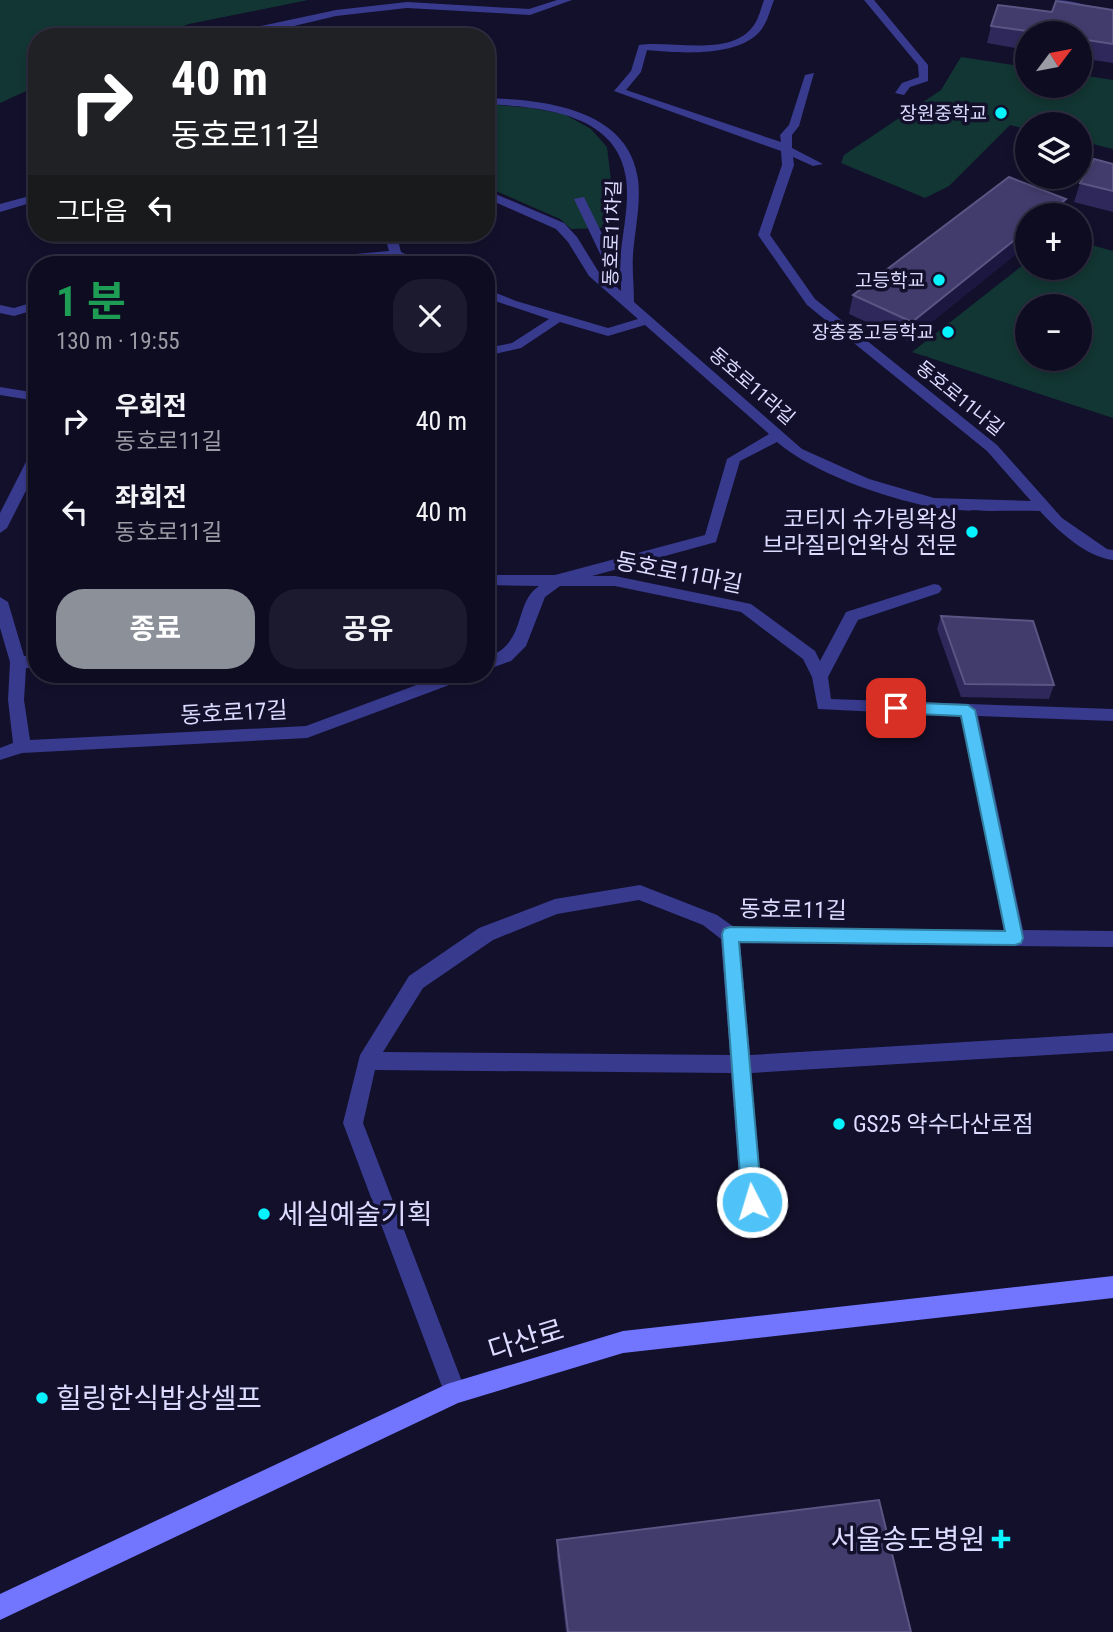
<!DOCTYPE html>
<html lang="ko">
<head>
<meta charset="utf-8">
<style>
  :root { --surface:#0e0c21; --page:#1c1a2e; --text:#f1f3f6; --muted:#9b9ba5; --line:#2e2c3f; --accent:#8c9099 }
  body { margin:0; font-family:"Roboto Condensed","Noto Sans KR",sans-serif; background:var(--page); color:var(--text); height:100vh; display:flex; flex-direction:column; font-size:26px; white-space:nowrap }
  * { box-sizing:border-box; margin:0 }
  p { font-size:23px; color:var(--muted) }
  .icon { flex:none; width:38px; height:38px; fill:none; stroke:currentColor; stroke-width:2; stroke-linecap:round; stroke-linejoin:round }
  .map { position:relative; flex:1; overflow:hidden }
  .panel { position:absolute; left:28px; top:256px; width:467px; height:427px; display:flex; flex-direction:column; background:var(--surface); border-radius:28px; box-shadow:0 4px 10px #0003,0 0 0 2px var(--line) }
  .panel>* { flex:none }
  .hud { position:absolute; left:28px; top:28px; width:467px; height:214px; border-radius:28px; box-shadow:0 4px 10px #0003,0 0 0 2px var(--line); background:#202124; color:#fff; overflow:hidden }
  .needle { width:46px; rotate:58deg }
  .fabs { position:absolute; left:1015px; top:21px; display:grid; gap:14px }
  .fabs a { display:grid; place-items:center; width:77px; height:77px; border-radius:50%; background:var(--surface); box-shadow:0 4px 10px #0003,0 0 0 2px var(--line); font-size:35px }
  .pin { position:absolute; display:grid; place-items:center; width:60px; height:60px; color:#fff; margin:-30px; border-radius:14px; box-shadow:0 4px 10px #0006 }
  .me { position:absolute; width:77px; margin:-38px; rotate:355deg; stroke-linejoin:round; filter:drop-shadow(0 0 5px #0008) }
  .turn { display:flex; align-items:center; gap:24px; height:147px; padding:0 28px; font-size:32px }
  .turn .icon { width:91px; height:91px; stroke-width:2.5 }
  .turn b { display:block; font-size:49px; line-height:60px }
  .then { display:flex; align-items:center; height:66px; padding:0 28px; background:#0003; gap:14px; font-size:26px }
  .round { display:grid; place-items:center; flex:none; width:74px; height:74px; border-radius:28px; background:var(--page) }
  .overview { display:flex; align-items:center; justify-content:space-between; height:119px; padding:0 28px }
  h1 { font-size:42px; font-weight:700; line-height:52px; color:#1e9e55 }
  .primary-button { display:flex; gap:14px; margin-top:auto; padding:14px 28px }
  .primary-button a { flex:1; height:80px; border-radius:28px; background:var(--accent); color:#fff; font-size:28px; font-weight:700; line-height:80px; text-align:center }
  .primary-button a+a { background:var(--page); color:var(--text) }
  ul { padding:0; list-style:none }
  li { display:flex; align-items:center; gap:21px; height:91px; padding:0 28px }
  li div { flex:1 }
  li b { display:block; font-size:26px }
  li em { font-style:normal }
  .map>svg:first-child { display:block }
  .green { fill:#123633; fill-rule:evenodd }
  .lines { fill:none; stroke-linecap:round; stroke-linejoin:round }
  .minor { fill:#383a8d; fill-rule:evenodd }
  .secondary { fill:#7276ff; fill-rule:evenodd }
  .wall { fill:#2f285a }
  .shaded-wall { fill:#1c1740 }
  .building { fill:#423c6c; stroke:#5a5583; stroke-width:2 }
  .route { fill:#4fc3f7; stroke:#337fa1; stroke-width:2 }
  .poi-dot { fill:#07f4ff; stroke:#13102c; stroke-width:2.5 }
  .labels { text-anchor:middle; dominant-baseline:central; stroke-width:7; stroke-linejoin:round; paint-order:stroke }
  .far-poi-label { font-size:19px; fill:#dddbff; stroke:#13102c; text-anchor:end }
  .far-street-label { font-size:19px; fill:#dddbff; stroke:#13102c }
  .poi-label { font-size:23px; fill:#dddbff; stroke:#13102c; text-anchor:end }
  .street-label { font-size:23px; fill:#dddbff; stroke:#13102c }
  .near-poi-label { font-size:28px; fill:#dddbff; stroke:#13102c; text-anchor:start }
  .near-street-label { font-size:28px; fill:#dddbff; stroke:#13102c }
</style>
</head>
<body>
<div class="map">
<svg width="1113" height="1632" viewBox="0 0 1113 1632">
  <rect width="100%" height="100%" fill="#13102c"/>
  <!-- green -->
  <path class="green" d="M0,0h308l-119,24 -36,13h-116v49l-37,17z
    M961,57l66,10v19h53v-11l33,5v69l-33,-8v-17h-53v5l-17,-4 -61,61 -24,12 -84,-35 3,-8 97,-65z
    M487,104l44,4 33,6 27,15 16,18 5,42 -9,39 -32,1 -11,-10 -73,-32z
    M1080,242l33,9v167l-201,-66 115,-90v6h53zM1080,306v53h-53v-53z"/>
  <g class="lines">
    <!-- minor -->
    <path class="minor" d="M557,0h15l-42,15 -123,-7 -71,8 -88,21h-16l29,-11 75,-16 71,-8 122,7z
      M764,0h10c-4,10 -6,21 -13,30 -22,28 -82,23 -114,20l-6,22 -15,18 155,52 -1,-7 9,-10 16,-50 9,-2 -15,53 -7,9v13l31,16 -10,2 -20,-9 1,8 -24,70 45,64 182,146 65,73 45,31 6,1v10c-27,-3 -56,-30 -73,-49 -33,-1 -79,2 -109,-4 -48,-10 -118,-34 -154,-65l-37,19 -24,81 -124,34h23l136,28 64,47 5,10 26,-49 88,-28 5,1 3,4 -3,4 -81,27 -30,57 3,22 282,10v12l-135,-5 45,214 90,1v16l-373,-4 10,112 363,-22v18l-362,22 12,129 -4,7 -7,3 -7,-3 -4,-7 -10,-129 -356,-3 -12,53 103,269 -3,8 -8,3 -8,-3 -3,-8 -101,-269 17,-68 49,-79 70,-48 76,-29 85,-14 77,30 17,12 270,3 -43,-214 -143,-7 -6,-32 -9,-18 -62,-47 -126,-26h-55l-15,11 -19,49 -15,15 -25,9v-12c43,-16 26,-53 53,-72l-53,-1v-10h69l150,-40 22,-76 42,-25 -124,-109 -37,11 -48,-14 -39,26 -35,8v-8l26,-5 37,-24 -63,-21v-9l30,12 92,27 30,-9 -49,-43 -21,-34 -12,-13 -70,-31v-8l78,33 13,14 21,34 23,20v-13l-17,-16 -30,-63 10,-2 31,63 5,5c1,-29 10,-58 6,-87 -9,-66 -87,-71 -140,-74v-6c57,2 142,10 152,81 3,25 -3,50 -5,75 -1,17 1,32 1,48l168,147 67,30 65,19 97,3 -44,-50 -180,-146 -49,-70 24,-70 -1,-14 -167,-60 17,-20 8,-26c32,-5 93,13 115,-20 5,-7 7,-17 10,-25zM639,900l64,25 18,14 9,116 -347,-3 40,-64 70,-48 64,-26z
      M864,0h10l54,65v16l-18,6 -6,8 -9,-2 7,-10 17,-6 -1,-12z
      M1057,0c19,0 37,9 56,13v6l-32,-7z
      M37,194v7l-37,11v-8z
      M384,233h12l5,19 25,12h-16l-15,-6 -70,6h-43l6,-4 101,-9z
      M37,301v8l-23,7 -14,-3v-8l14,3z
      M0,387l37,6v8l-37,-6z
      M37,450v19l-30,59 -7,5v-20l30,-59z
      M0,597l8,5 16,54h13v12h-11l-2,32 6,40 276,-14 140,-52h24l-2,4 -161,60 -285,15 -22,7v-12l13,-5 -5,-43 2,-38 -10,-34z"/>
    <!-- secondary -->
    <path class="secondary" d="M1113,1276v22l-490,55 -165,50 -458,217v-26l447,-210 176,-53z"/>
  </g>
  <!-- wall -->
  <path class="wall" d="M1113,10v53l-33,-5v-25h-53v17l-40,-7 4,-17z
    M1113,164v48l-39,-10 6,-19z
    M1009,177l57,22 -4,16h-35v30l-119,96 -59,-27 4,-19z
    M941,616l113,69 -5,14 -88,-2 -24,-68z
    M557,1540l354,92h-345l-9,-75z"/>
  <!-- shaded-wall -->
  <path class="shaded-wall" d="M1066,199l-4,16h-16z
    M1027,230v15l-119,96 4,-19z"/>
  <!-- building -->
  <path class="building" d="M1056,1l57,9v34l-33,-5v-6h-38l-51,-7 7,-21 54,7z
    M1094,159l19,5v27l-33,-8z
    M1009,177l57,22 -20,16h-19v15l-115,92 -59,-27z
    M941,616l92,5 21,64 -89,-1z
    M879,1500l32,132h-343l-11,-92z"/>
  <!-- route -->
  <path class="route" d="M896,702l72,3 7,5 48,228 -2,5 -6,2 -276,-3 23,260 -3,6 -7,3 -7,-3 -3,-6 -20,-268 2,-5 6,-2 275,4 -44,-215 -65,-3 -7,-5z"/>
  <!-- markers -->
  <g class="poi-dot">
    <circle cx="1001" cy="113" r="7"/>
    <circle cx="939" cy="280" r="7"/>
    <circle cx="948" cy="332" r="7"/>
    <circle cx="972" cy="532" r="7"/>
    <circle cx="839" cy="1124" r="7"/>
    <circle cx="264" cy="1214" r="7"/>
    <circle cx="42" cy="1398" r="7"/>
    <path d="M997.5 1528.5h7v7h7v7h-7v7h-7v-7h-7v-7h7z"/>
  </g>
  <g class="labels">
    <!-- far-poi labels -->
    <g class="far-poi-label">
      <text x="987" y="113">장원중학교</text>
      <text x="925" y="280">고등학교</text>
      <text x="934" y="332">장충중고등학교</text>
    </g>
    <!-- far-street labels -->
    <g class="far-street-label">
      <text transform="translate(612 233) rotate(-88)">동호로11차길</text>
      <text transform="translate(752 386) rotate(41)">동호로11라길</text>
      <text transform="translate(960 398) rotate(39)">동호로11나길</text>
    </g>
    <!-- poi labels -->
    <g class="poi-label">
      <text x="958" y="519">코티지 슈가링왁싱<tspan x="958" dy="26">브라질리언왁싱 전문</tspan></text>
      <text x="853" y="1124" text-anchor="start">GS25 약수다산로점</text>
    </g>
    <!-- street labels -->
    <g class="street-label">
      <text transform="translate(679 573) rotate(11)">동호로11마길</text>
      <text transform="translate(234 713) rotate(-3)">동호로17길</text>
      <text transform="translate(793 910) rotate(1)">동호로11길</text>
    </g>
    <!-- near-poi labels -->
    <g class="near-poi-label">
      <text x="278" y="1214">세실예술기획</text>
      <text x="56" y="1398">힐링한식밥상셀프</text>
      <text x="985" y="1539" text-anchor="end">서울송도병원</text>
    </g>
    <!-- near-street labels -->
    <g class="near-street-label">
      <text transform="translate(526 1340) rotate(-17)">다산로</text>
    </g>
  </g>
</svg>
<div class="fabs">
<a><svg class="needle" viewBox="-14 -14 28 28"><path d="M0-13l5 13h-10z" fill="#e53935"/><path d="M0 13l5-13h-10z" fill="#9b9ba5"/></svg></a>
<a><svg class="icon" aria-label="layers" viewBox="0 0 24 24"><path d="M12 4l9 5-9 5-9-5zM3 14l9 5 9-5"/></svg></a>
<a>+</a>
<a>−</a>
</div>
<div class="pin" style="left:896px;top:708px;background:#d93025"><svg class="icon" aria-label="arrive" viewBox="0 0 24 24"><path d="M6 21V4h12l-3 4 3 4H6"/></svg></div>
<svg class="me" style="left:752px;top:1202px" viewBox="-20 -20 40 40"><circle r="17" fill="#4fc3f7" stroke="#fff" stroke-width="3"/><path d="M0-11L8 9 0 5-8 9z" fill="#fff"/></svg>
<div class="hud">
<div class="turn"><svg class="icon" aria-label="right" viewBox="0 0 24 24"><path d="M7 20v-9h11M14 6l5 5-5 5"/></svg><div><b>40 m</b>동호로11길</div></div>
<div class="then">그다음<svg class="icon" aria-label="left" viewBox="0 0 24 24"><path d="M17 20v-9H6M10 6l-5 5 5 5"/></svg></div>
</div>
<section class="panel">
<div class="overview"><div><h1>1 분</h1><p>130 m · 19:55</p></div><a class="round"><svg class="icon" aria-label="close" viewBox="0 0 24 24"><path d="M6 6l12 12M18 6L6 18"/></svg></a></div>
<ul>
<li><svg class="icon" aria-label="right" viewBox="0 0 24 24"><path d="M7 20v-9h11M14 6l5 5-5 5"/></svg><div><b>우회전</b><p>동호로11길</p></div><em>40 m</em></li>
<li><svg class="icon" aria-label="left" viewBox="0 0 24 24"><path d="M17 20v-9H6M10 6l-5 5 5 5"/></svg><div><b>좌회전</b><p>동호로11길</p></div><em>40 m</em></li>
</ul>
<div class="primary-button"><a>종료</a><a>공유</a></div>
</section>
</div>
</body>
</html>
